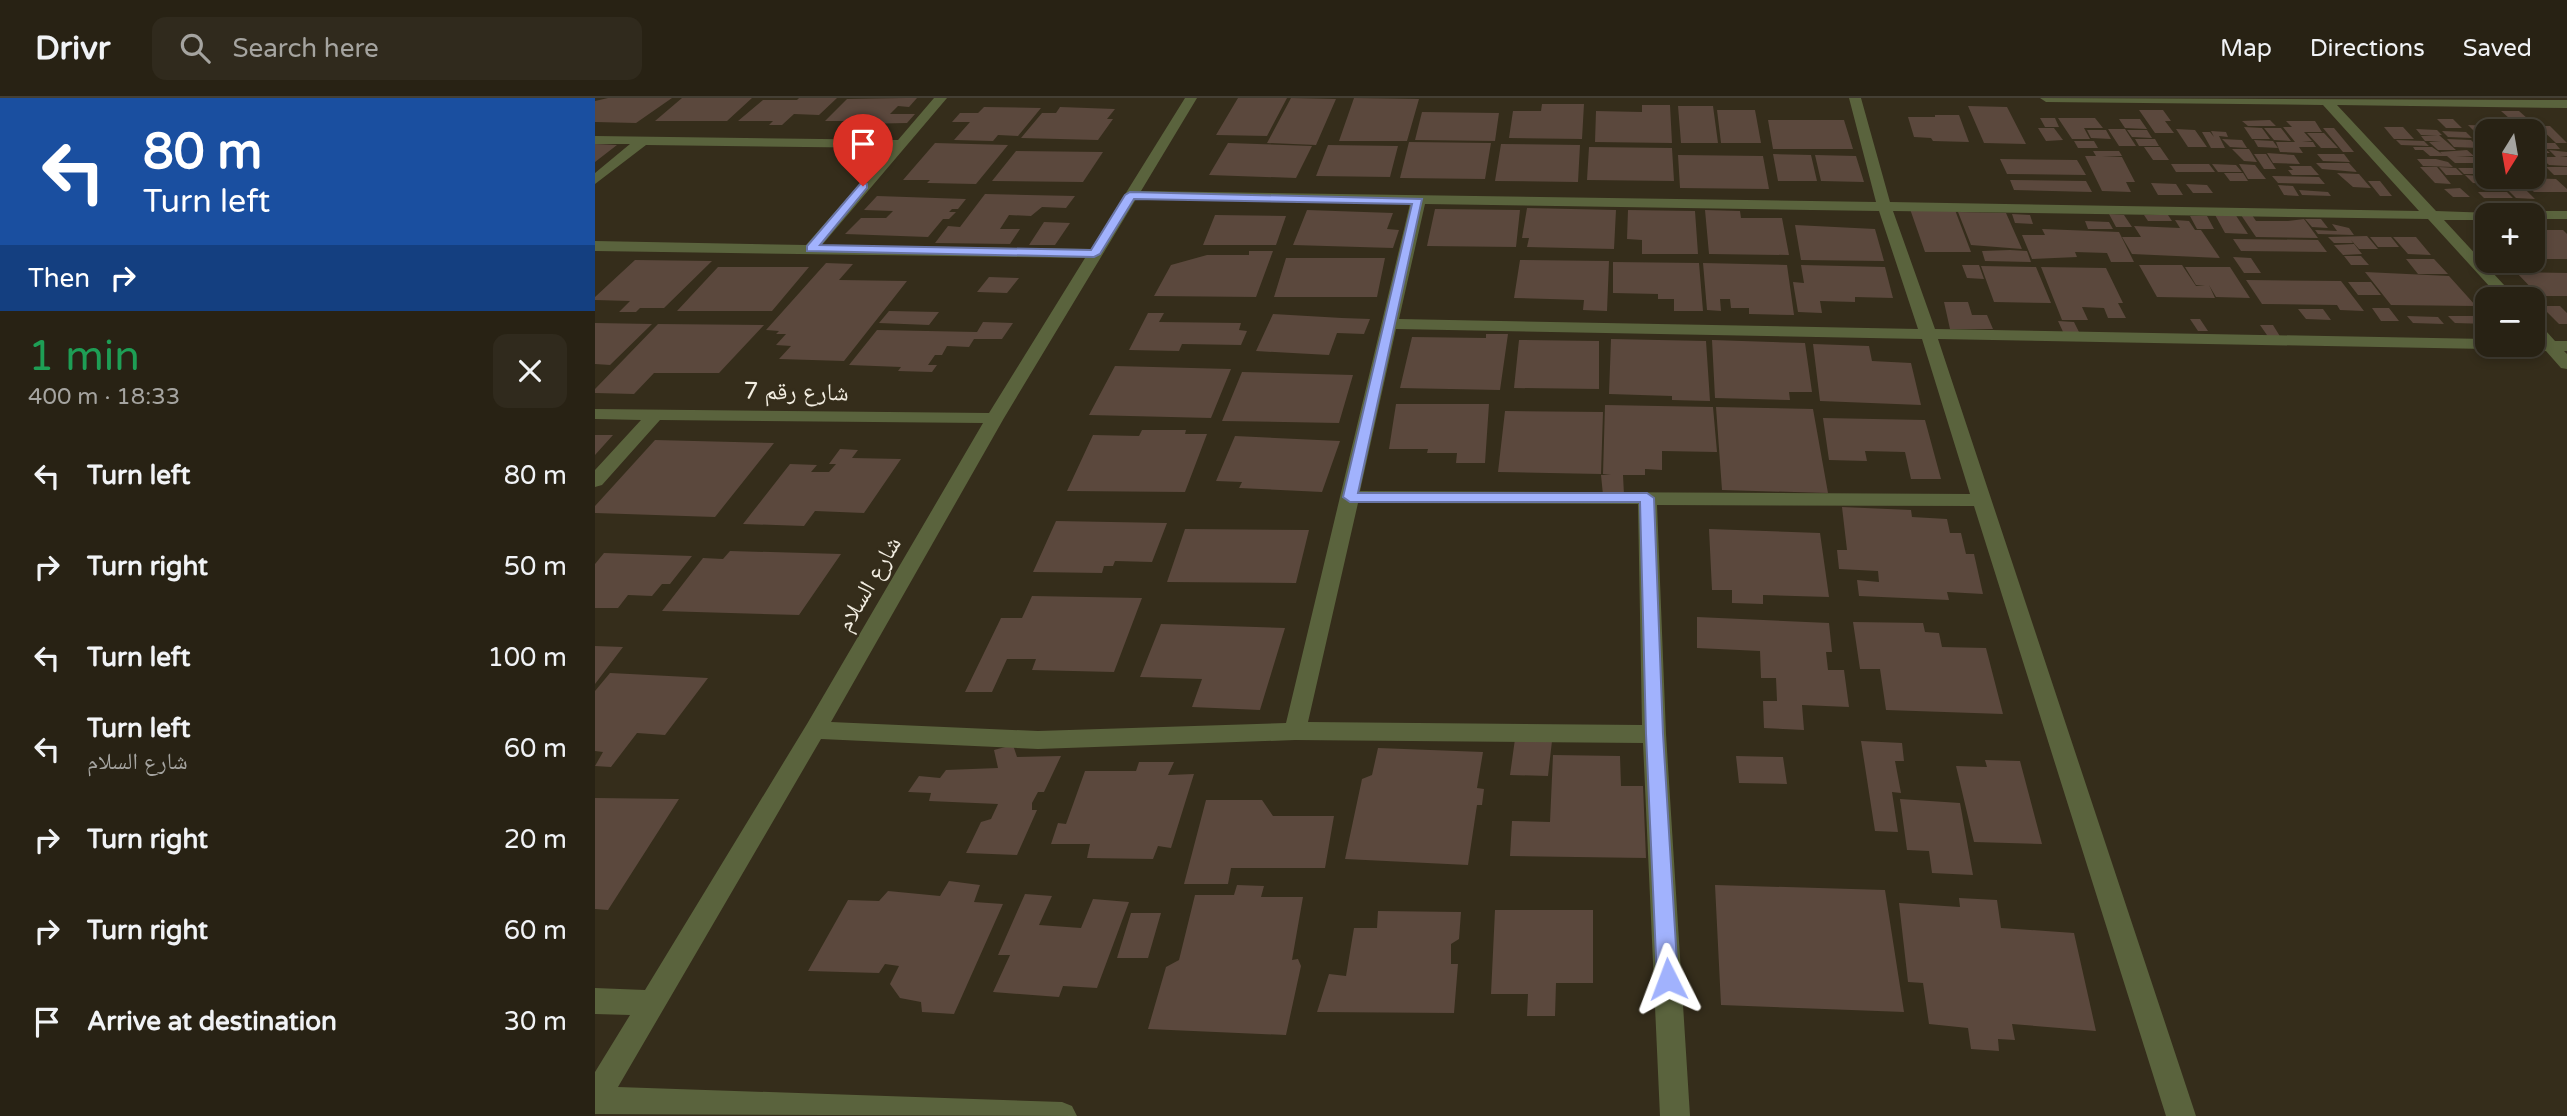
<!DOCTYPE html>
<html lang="en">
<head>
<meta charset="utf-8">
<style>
  :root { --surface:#282214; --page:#302a1d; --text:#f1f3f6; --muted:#a5a4a0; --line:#443f34 }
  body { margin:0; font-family:"Varela Round","Noto Naskh Arabic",sans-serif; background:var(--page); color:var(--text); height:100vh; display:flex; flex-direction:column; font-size:26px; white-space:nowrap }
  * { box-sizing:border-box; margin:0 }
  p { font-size:23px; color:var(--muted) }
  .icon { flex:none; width:38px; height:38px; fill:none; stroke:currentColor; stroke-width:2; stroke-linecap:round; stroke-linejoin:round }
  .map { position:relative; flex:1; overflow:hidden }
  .panel { display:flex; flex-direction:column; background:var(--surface); width:595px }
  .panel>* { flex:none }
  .guide { background:#1a4fa0; color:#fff; overflow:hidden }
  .needle { width:46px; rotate:191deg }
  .fabs { position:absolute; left:1880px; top:21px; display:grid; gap:14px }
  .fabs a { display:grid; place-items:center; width:70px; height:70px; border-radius:14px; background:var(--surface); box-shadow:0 4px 10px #0003,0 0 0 2px var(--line); font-size:35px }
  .pin { position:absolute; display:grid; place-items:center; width:60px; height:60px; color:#fff; margin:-72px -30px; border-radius:50% 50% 50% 0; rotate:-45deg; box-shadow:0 0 7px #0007 }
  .pin .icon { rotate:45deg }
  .me { position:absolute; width:77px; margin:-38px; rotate:357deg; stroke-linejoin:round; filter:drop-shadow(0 0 5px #0008) }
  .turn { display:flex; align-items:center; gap:24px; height:147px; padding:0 28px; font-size:32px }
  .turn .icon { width:91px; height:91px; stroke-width:2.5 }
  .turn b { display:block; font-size:49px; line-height:60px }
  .then { display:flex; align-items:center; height:66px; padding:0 28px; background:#0003; gap:14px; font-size:26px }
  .round { display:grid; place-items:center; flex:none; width:74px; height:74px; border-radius:14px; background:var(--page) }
  .headline { display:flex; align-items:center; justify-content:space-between; height:119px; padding:0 28px }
  h1 { font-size:42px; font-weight:600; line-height:52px; color:#1e9e55 }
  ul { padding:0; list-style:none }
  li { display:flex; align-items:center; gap:21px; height:91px; padding:0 28px }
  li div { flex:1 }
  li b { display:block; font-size:26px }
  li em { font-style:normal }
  header { display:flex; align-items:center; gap:42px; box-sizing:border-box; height:98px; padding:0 35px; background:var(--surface); border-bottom:2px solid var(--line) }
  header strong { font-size:33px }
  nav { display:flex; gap:38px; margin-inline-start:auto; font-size:24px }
  .search { width:490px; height:63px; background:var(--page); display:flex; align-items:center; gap:18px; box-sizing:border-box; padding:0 24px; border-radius:14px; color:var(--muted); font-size:26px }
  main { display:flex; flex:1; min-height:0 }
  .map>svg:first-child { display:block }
  .building { fill:#5b483d }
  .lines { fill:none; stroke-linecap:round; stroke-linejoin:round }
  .minor { fill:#5a633d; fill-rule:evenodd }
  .route { fill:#a1b2fd; stroke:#6974a4; stroke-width:2 }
  .labels { text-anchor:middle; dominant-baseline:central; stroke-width:5; stroke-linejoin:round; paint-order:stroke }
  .street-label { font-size:24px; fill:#f2ede1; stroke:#352d1b }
</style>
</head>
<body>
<header>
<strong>Drivr</strong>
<div class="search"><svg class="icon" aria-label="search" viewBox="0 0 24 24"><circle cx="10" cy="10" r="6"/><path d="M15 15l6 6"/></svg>Search here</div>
<nav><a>Map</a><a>Directions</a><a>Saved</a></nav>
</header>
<main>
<section class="panel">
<div class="guide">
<div class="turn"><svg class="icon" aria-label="left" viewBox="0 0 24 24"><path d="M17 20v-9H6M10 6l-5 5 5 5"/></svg><div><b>80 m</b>Turn left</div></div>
<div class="then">Then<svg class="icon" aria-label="right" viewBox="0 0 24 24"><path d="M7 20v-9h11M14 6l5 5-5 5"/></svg></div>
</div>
<div class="headline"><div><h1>1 min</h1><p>400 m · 18:33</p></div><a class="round"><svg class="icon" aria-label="close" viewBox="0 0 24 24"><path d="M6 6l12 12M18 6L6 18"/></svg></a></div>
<ul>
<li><svg class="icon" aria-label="left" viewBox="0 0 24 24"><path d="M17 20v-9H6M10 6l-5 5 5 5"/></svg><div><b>Turn left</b></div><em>80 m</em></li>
<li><svg class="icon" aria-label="right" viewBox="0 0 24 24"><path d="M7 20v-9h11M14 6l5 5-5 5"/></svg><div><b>Turn right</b></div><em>50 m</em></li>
<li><svg class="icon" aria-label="left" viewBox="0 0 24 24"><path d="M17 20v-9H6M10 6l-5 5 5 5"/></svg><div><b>Turn left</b></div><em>100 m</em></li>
<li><svg class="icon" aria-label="left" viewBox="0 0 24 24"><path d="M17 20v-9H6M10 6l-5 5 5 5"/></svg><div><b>Turn left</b><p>شارع السلام</p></div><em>60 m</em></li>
<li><svg class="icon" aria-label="right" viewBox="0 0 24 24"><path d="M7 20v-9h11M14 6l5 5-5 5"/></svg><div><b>Turn right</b></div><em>20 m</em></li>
<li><svg class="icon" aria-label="right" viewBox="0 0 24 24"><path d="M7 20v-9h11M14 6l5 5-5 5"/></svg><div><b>Turn right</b></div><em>60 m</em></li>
<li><svg class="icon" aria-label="arrive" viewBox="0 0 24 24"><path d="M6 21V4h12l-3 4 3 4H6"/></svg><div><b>Arrive at destination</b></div><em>30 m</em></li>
</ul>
</section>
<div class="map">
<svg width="1972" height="1018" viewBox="0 0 1972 1018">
  <rect width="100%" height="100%" fill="#352d1b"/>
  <!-- building -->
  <path class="building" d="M13,0h64l-36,25 -41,-1v-21z
    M87,0h70l-25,23h-72z
    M204,0h38l-18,17 -25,-1 -12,11h-13l4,-4h-35l25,-21h34z
    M310,0h12l-8,9 -11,-1 -8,8h25l-8,9 -48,1 3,-3h-37l22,-22z
    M643,0h49l-20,38 -51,-1z
    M696,0l45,1 -20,46 -49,-2z
    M759,0l65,1 -12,42h-68z
    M947,6h42l-2,35 -73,-1 4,-27h28z
    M1047,7h28l2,38 -77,-1 1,-31 46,1z
    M1083,8h35l5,37h-37z
    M1373,8l39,1 19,37 -42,-1z
    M389,9l57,1 -23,28 -20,-1 -5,6 -39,-1 16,-18h-18l8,-9h18z
    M465,9l55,2 -8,10h6l-15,21 -77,-2 21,-25h14z
    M1122,12h38l6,33h-40z
    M1544,12h24l8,11h-6l9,12h-19z
    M1906,13h18l9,8 -19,-1z
    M827,14l77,1 -4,28 -80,-1z
    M1340,17h24l10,27 -36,-1 -2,-3 -17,-1 -6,-20h27z
    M1445,20h15l4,9h-14z
    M1463,20h37l8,10h-19l6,11h-18z
    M1524,21h21l7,10 -22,-1z
    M1842,21h16l9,9h-16z
    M1173,22h76l9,29h-80z
    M1675,22l6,6h-28l-6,-5z
    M1917,22h18l16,16 -14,-1v-4h-8z
    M1691,23h29l7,11h-18l8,9 -10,1h11l3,5h-17l4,6 -23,-1 -4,-10h19l-12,-15h9z
    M1873,27l27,1 5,5 -25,1z
    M1943,28h12l17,17h-11z
    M1649,29l18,1 8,11h-18z
    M1789,29h19l11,12h-20z
    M1443,30h16l9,12 -17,1z
    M1669,30h17l10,13 -17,-1z
    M1728,30h11l20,24h-11z
    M1513,31h17l11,17h-17z
    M1581,31l19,1 12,17h-19z
    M1821,31l21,1 5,5h-3l17,15h-18l-9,-8 12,-1h-16l-4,-5 17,-1h-17z
    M1492,32h19l5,9 -20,-1z
    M1532,32h20l5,8 -20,-1z
    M1616,33l15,1 2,5 -9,-1 6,12h-14l-9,-16h8l4,5z
    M1847,33l24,1 6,6 -24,-1z
    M1712,35h17l14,15h-17z
    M1540,41h20l4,7h-20z
    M1627,41l20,1 5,8 -17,-1z
    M1852,41l24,1 8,8 -25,-1z
    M1659,42l19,1 5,7 -20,-1z
    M1801,42l28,1 5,5 -28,-1z
    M1479,43h20l4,7h-20z
    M814,44l82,1 -6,36 -85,-1z
    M340,45l73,2 -32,39 -49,-1 3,-3h-27z
    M633,45l84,3 -16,32 -87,-3z
    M1937,45h23l5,6h-15l5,4h-11l-3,-3 3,-1h-7z
    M0,46l22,1 -22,17z
    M906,46l79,1 -2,37 -83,-1z
    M733,47l70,1 -8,31 -74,-1z
    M994,49l83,1 2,33 -87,-1z
    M1549,49h16l9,13h-16z
    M1818,49h19l10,7 -2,-2 27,-2 7,6 -18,1h19l6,6h-26l-8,-7h-17l-7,-6h-8z
    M1637,51h17l8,13 -13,-1z
    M1954,52l18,2v4l-7,1h7v9l-18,-1 -9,-8h16z
    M421,53l87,1 -20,30 -91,-1z
    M1498,53h26l3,5h-20l20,1 13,25h-9l5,10 -29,-1 -17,-35h11z
    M1672,55l27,2 6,9 -27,-1z
    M1178,56l38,1 6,26h-39z
    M1659,56h12l10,15h-12z
    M1722,56h27l6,8 -27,-1z
    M1083,57l85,1 6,33 -89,-1z
    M1220,57l41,1 8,26 -43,-1z
    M1405,61l77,1 9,15 -79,-1z
    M1822,61h19l12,3 5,5 -30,-1z
    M1721,65h33l8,9 -35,-3z
    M1576,66h38l6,8h-39z
    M1617,66l24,1 6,7h-24z
    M1644,66l16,1 11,14h-18z
    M1694,68h22l8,9h-27l-4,-5h5z
    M1825,69h17l14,17 -16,-1z
    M1844,69l17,1 7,7h-17z
    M1951,69h21v8h-13z
    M1863,70h29v6h-23z
    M1629,75h19l5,8h-18z
    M1742,75l22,1 12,14 -18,-1z
    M1870,77l17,1 8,8 -17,-1z
    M1677,78l47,1 6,7 -47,-1z
    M1891,79h19l8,8 -20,-1z
    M1925,80l36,1 11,10v3h-33z
    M1415,82l76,1 6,11 -78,-2z
    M1773,83h12l12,15h-12z
    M1556,85l25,1 7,11h-25z
    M1591,86l21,1 6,8h-20z
    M1683,87l15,1 6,10 -15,-1z
    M1865,90l10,9h-17l-9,-8z
    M1912,91l19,1 9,9 -19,-1z
    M1704,92l29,2 3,4 -29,-1z
    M1883,94h29l6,6h-29z
    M390,96l90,2 -9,12 -24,-1 -11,9 -22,-1 -9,14h20l-10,15 -75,-1 13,-17 12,1z
    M282,98l89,3 -8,10h-6l-3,3h7l-7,7h-6l-15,18 -83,-3 16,-16h25l7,-7 -29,-1z
    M932,110l89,2 -2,39 -87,-2 2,-9h-7z
    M840,111l85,1 -4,37 -89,-1z
    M1315,111l45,1 16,42h-46z
    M712,112l86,3 -6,16 12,1 -6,18 -100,-3z
    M1033,112l67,1 3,43h-56v-14l-15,-1z
    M1110,112l35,1 1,7h41l7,37 -80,-1z
    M1363,114l48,1 16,36 -51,-4z
    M1619,115l21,1 13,20 -23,-1z
    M1417,116l18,1 3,9 -18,-1z
    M1514,116l15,1 8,12h-16z
    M620,117l71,1 -10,29h-73z
    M1549,117h24l4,6h-24z
    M1646,117h11l4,6h32l16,-2 14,19 -62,-1z
    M1595,118h17l7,13h-17z
    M1710,121h16l7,9 -16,-1z
    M1580,122l14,1 6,9h6l19,28 -88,-4 -10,-17h19l-7,-11 46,2z
    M1490,123l24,1 4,7h-25z
    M449,124l26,1 -15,22h-26z
    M1737,126l17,4 5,7 -36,-1 -3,-4 22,1z
    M1200,127l80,4 9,32 -83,-1z
    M1447,131l77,3 15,30h-23l-4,-9 -32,-1 2,5 -45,2 -10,-24h23z
    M1937,132h31l4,4v25h-35v-16h11z
    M1772,138l11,13h-19l-8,-9 2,3h-19l-6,-6z
    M1775,139h21l8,10h-21z
    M1798,139h23l15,18 -23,-1z
    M1638,141l85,1 9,12 -86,-1z
    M1759,146l8,10 -19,1 -9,-10z
    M1415,152l17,1 4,11 -46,-1 -3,-10z
    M654,153h24l-17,46 -102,-1 17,-31 36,-10h42z
    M1749,158h17l8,9h-18z
    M1638,159l18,1 10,15h-17z
    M691,160h99l-8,39h-103z
    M1811,161h28l14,15h-30z
    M40,162l77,1 -48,47h-24l-4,4h-17l11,-11 -35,-1v-3z
    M925,162l89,1 -2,50 -24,-1 1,-10 -70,-2z
    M1018,164l86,1 4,48h-29v-12h-16v-5l-45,-1z
    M231,165l27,1 -14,16 68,1 -63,80 -65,-2 12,-13 -15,-1 10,-11h-10l3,-3 -13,-1z
    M1108,165l84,2 7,50 -45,-1v-6h-18l-1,-9h-10l1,12 -14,-1z
    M1206,167l84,2 8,31 -38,-1v5l-35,-1 2,12 -24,-1 -5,-30 11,1z
    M1367,167h17l5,14 -17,-1z
    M1544,167h43l14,21 9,-1h-9l-11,-18h45l20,31 -34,-1 -7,-12 6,13 -58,-1z
    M1386,168l55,1 15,36 -57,-1z
    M123,169h91l-37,44h-95z
    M1446,169l65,1 17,35h-5l8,15h-18l-4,-10 -22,-1 6,13h-26z
    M1770,174l84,4 27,30 -85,-1z
    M1921,174l51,1v23h-28z
    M394,179l30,1 -12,15 -30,-1z
    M1651,182l95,1 23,30 -24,-1 -3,-5 -75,-1z
    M1753,184h23l10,13h-23z
    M1349,204h24l4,13h15l6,14h-43z
    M1946,208h19l7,7v11h-8z
    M1777,210h17l10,13h-18z
    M1703,211h25l8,11 -25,-1z
    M294,213l50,1 -10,13 -50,-2z
    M553,215h16l-5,9 82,1 -2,7 8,1 -6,14 -59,-1 -3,7 -50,-1z
    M678,216l69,4 28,1 -6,15 -27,-1 -8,22 -73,-4z
    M1812,218l31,1 6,7 -31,-1z
    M1853,218h35l4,8 -32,-1z
    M1595,221h10l8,12h-10z
    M1463,223l16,1 6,12h-16z
    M388,224l30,1 -11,16h-28l-5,8 -22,-1 -5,9h-7l-7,10h9l-5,7 -34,-1 3,-4 -52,-2 28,-35 100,2z
    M0,225l57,1 -42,41 -15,-1z
    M63,226l106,1 -45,48h-65l-20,21 -39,-1v-4z
    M1665,227h13l8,13h-12z
    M891,236h22l-8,56 -100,-2 12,-51 74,1z
    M1016,241l95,2 4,60 -38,-1v-4l-63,-2z
    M924,242l80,1v48l-85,-1z
    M1117,242l93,3 7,49h-23l1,8 -75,-2z
    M1218,246l56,2 3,15 39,2 10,42 -101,-4z
    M520,268l116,3 -20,49 -122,-3z
    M647,274l111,3 -14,48 -117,-2z
    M801,306h93l-4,59h-29l1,-10h-30l1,-4h-39z
    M1010,307l108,2 4,45 -55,-1v19l-17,-1v6h-22l1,20h-21l-2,-20h10l-8,-1z
    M1121,309l97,2 15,84 -106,-3z
    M910,313l98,1 -2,62 -103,-2z
    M1228,320l102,2 16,59h-30l-6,-27 -40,-1 2,10 -38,-1z
    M547,332h44l-1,4h22l-22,58 -118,-1 26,-56 46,1z
    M0,337h18l-18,20z
    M640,338l105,5 -18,51 -83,-4 3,-6 -26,-1z
    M60,342l119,3 -59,74 -120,-4v-7z
    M245,351l18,1 -6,8 49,1 -37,54 -49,-2 -11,15 -61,-2 47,-60 27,1 -6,7h18l7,-8h-7z
    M1247,409l69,3 1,7 35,2 3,14h11l5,21h8l9,40 -36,-2 2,8 -90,-4 -2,-16 22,2 -1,-11 -39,-2 -2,-19h10z
    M461,423l111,2 -15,39 -37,-1 -2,5h-9l-2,7 -69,-1z
    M590,431l124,1 -13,53 -129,-1z
    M1114,431l111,4 9,64 -66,-2v9l-31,-1v-13h-20z
    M135,453l111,3 -42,61 -137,-4 41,-53 20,1z
    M9,455l88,3 -22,28h-8l-10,12 -24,-1 -10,13h-23v-44z
    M437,498l110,2 -28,74 -82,-2 4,-11h-29l-15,33h-27l36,-74h21z
    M1102,519l132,6 3,29h-6l2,18h16l5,37 -47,-2 2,25 -40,-2 -1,-27h14l-1,-23h-15l-1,-27 -63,-3z
    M1258,524l70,1 2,9 14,1 3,14 44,1 17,66 -117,-4 -6,-41h-20z
    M566,526l124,4 -25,82 -68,-3 10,-28 -62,-2z
    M0,548l28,1 -28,37z
    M15,575l98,5 -43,57 -28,-2 -26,34 -16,-1 8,-14 -8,-1v-60z
    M920,641l37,2 -4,35 -38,-1z
    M1266,643l41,2 2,18h-9l6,32 -9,-1 6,40 -23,-1z
    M418,647l4,12 44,-1 -17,36h-6l-6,11v7h5l-20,45 -51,-2 15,-31 10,-3 7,-15 -69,-3 2,-8 -23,-1 11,-16 21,2 6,-8 52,-2 -4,-18z
    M783,650l105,4 -6,36 7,1 -2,16h-5l-9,60 -123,-6 17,-80 10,-4z
    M958,657l67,1 1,30h22l3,72 -136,-2 2,-35 38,1z
    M1141,658l47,1 4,27 -48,-1z
    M1390,662l35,1 22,83 -68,-2 -18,-76 31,1z
    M544,664h35l-6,13 26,-1 -23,74 -13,-2 -5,13 -66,-1 3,-14h-39l7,-21 8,1 19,-53h51z
    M0,700l84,1 -71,111 -13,-1z
    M1305,701l60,4 13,72 -41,-2 -3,-22 -22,-1z
    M611,702h56l11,16h61l-9,52h-94l-3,16h-44z
    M354,783l31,4 -6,17 29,2 -49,110 -32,-2 -1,-10 -21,-4 -10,-14 9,-18 -14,-2 -6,9 -71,-2 40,-71 31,1 9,-10 52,5z
    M642,787l27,1 -3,11h42l-11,63 6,-1 3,7 -15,69 -138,-6 18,-62 13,-7 16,-65h39z
    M1120,787l170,5 19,122 -183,-7z
    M430,796l27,2 -13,29 42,3 12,-29 36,3 -32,86 -34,-2 -4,11 -66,-5 17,-37h-12z
    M1364,800l38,2 4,28 73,5 22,98 -84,-7 3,16 -17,-1 1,12 -28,-2 -3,-21 -39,-4 -6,-41 -15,-1 -9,-79 61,4z
    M900,812h98v73h-37l-1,33h-28l1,-22h-37z
    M783,813l83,1 -2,27 -8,5v20h7l-4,49 -137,-1 12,-38 17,2 8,-48h23z
    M536,815h30l-13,45h-31z"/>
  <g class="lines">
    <!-- minor -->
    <path class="minor" d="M339,0h13l-125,147 269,4 94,-151h12l-56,93 735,11 -27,-104h12l29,104 529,9 -96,-106 -277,-3 -6,-4 527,2v8l-230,-3 99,106 56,2 2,2h-7v5h-43l73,79h-16l-73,-80 -535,-8 42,118 552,10v6h8l-8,4 -549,-10 258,777h-30l-192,-610 -317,-1 9,229 24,382h-30l-17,-373 -348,-3 -257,9 -217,-10 -203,348 444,15 10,4 5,10 -482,-2v-42l35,-57 -35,-1v-26l50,2 162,-266 176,-301 -323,-3 -58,65 -7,2v-17l46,-50 -46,-1v-10l394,4 96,-155 -490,-7v-10l211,4 85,-97 -245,-3 -51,39v-11l35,-29h-35v-8l303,4zM541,101l274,5 -124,519 -248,8 -207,-9 173,-304zM830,106l454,7 39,118 -519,-10zM801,231l526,10 48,155 -610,-3zM763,405l280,1 4,221 -334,-3z
      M1937,113h35v8h-35v-4h-7z
      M1937,222l6,2 17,19h12v10h-3l3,3v15l-6,-1 -15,-17 -40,-2 -2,-4h28v-5h5l-5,-5z"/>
  </g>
  <!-- route -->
  <path class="route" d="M268,85l4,1v4l-47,57 271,5 34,-55 5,-3 292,7 -64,294h289l7,5 9,236 15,245 -3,7 -7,3 -8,-3 -3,-7 -11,-245 -6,-232h-290l-7,-5 69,-293 -278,-5 -34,55 -6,3 -287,-6v-5l53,-62z"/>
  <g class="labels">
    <!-- street labels -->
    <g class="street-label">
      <text transform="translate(201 294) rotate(1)">شارع رقم 7</text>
      <text transform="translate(274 486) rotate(-60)">شارع السلام</text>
    </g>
  </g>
</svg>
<div class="fabs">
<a><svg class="needle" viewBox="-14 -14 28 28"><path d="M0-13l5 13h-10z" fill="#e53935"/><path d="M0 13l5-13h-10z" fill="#a5a4a0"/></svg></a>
<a>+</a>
<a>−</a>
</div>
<div class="pin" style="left:268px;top:88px;background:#d93025"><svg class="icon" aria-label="arrive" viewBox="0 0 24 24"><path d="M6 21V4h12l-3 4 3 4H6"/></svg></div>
<svg class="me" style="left:1073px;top:881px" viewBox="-20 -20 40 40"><path d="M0-17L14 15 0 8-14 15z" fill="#a1b2fd" stroke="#fff" stroke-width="4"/></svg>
</div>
</main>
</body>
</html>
